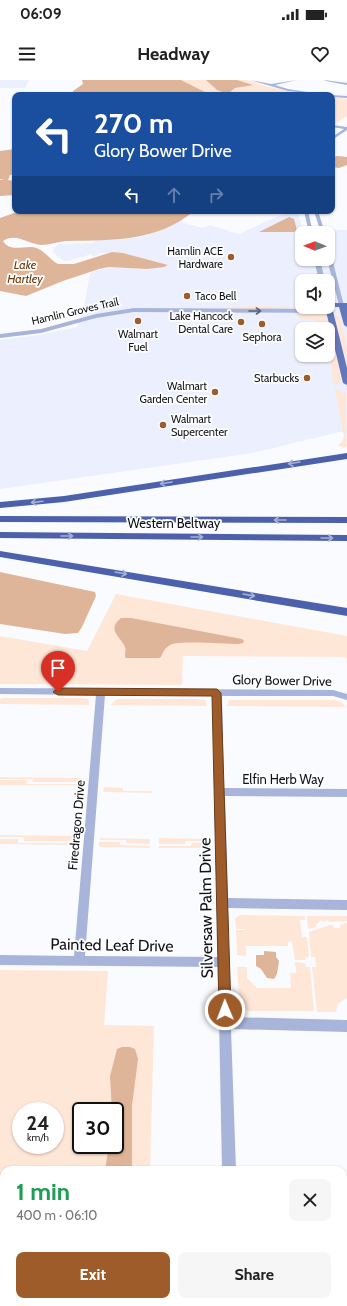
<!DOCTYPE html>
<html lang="en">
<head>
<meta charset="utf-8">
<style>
  :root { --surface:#fff; --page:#f6f6f6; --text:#222; --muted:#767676; --accent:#9f5c2b }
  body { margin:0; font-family:Cabin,sans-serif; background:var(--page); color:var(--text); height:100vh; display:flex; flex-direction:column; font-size:15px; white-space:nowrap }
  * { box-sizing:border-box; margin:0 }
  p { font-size:13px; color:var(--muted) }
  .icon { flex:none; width:22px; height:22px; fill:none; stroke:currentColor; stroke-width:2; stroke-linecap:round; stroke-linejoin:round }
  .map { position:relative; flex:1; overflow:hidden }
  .panel { position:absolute; left:0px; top:1086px; width:347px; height:140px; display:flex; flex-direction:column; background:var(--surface); border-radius:12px 12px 0 0; box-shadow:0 1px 3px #0004 }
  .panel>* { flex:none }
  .banner { position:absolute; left:12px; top:12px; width:323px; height:122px; border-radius:8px; box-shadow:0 1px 3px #0004; background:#1a4fa0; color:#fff; overflow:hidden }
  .needle { width:26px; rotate:271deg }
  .controls { position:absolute; left:295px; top:146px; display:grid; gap:8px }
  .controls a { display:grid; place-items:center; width:40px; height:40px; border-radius:8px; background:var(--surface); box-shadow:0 1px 3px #0004; font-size:20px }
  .speed { position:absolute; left:12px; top:1022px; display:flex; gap:8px; font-size:20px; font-weight:700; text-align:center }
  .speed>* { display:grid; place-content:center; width:52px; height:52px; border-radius:50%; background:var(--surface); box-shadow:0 1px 3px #0004; line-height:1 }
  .speed small { font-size:10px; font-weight:400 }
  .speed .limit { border:2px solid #111; border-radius:6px; background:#fff; color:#111 }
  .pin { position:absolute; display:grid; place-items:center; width:34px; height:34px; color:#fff; margin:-41px -17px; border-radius:50% 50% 50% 0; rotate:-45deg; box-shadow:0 0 4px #0007 }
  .pin .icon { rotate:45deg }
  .me { position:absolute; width:44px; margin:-22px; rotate:359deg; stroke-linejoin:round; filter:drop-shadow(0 0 3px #0008) }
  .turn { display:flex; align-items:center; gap:14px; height:84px; padding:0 16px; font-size:18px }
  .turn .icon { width:52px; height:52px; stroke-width:2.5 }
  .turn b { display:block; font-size:28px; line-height:34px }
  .lanes { display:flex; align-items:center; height:38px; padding:0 16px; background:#0003; justify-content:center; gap:20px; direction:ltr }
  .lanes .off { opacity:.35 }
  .round { display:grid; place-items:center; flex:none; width:42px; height:42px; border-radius:8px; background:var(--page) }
  .overview { display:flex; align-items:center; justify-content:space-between; height:68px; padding:0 16px }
  h1 { font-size:24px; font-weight:700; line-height:30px; color:#1e9e55 }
  .action { display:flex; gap:8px; margin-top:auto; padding:8px 16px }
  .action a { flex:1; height:46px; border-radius:8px; background:var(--accent); color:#fff; font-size:16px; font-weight:700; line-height:46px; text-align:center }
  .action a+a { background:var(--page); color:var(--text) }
  .status { display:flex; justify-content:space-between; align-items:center; height:28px; padding:0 20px; background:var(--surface); direction:ltr }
  .status svg { height:11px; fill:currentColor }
  header { display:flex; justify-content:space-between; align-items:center; height:52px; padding:0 16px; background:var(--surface); font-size:18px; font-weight:700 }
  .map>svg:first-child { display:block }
  .built { fill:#ecf0fe; fill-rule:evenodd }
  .green { fill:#ffe7d8; fill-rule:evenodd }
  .water { fill:#dfb59a }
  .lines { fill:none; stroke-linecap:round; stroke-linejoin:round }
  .minor { fill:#a8b4d9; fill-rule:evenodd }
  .major { fill:#6477b9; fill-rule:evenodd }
  .highway { fill:#4d60ac; fill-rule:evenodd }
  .oneway { stroke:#5c6378 }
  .oneway2 { stroke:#a6b0d6 }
  .route { fill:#9f5c2b; stroke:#673c1c }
  .poi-dot { fill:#9f5c2b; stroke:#fff; stroke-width:1.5 }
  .labels { text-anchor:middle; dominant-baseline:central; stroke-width:3.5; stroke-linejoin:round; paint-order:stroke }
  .far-poi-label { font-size:11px; fill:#101217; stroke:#fff; text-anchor:end }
  .far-street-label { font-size:11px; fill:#101217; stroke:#fff }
  .far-water-label { font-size:12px; font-style:italic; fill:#6c370c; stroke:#fff }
  .street-label { font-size:13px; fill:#101217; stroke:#fff }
  .near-street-label { font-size:16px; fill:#101217; stroke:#fff }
</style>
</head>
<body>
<div class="status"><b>06:09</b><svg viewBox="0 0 49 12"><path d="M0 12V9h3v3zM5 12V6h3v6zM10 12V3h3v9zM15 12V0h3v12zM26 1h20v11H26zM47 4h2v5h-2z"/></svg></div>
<header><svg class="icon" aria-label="menu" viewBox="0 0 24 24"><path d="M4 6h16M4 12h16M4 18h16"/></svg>Headway<svg class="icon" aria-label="heart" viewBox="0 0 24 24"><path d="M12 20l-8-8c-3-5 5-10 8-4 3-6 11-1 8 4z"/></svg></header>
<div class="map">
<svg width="347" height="1226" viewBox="0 0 347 1226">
  <rect width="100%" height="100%" fill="#fafbfe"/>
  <!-- built -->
  <path class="built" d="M0,0h29l-4,8h-25z
    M285,133h13l5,17h44v203l-8,-1 -86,21 -253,36v-149l39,-5 38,-8 7,-20 6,-34 19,-6 38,2 21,-4 -45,-12h-20l-11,4v-3l-24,7h-5l-10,-9 1,-5 5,-3 35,-1 1,-3h26l24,-4 38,-18v5l20,5 7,-3 29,9zM302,153h26v26h-26zM302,201h26v26h-26zM302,249h26v26h-26z"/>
  <!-- green -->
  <path class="green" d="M181,0h66l22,7 45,8h-103z
    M332,17l15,2v17l-13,8h-2z
    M257,226l61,1 -72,2 -55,-1z
    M297,233h23l6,2 5,23 -3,2v-11h-10l-3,-9 -16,-2z
    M335,235l5,2 7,31v11l-5,-9 -8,-32z
    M328,263l6,3 8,34 -3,4 -5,2z
    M335,309l10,4 2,53 -3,2 -6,-3 4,-3 2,-6z
    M116,514l231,42v26l-1,-5 -163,-1 -1,29 -182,-1v-48l87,15z
    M3,618h79l6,1 2,6 -90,-1v-5z
    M117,619h81l7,1 2,6 -97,-1z
    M229,620h106l6,2 5,5 -119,-1z
    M0,697l83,1 -1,4h-50l1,-3h-33z
    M0,700h27l-1,4h56v1h-82z
    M104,707l19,1v3h29v2l-49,-1z
    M0,755l77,1v5h-53v-4h-24z
    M100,758l50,1v5l-24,-1v-3h-26z
    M159,758l51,1v2h-25v3h-26z
    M0,759h18v4h59l-1,2 -76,-1z
    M99,762h21v3l30,1v2l-51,-1z
    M192,763h18v5h-51v-2h32z
    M241,835l64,1v4h-5l2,17h5l2,20h-4v3h-10l-3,-18h-4v4h-42v10l-9,-1 -1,-25h9v-1h-9l-1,-10 3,-3z
    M307,836h40v5l-18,1 -1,-2 -6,2 -1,-2 -5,5 1,2 -9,2z
    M347,843v75l-9,6 -2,8h-19l-5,-45h4l-1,-10h-4l-2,-25 21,-7h3l1,3h6v-3z
    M295,882l10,1 1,4h4l4,44h-66l-8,-3 -3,-41h10v11l10,10h34l-1,-15h6z
    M0,890l108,1 -4,54 50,1 -4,144h-146v130h-4zM21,1031h34v34h-34zM81,1031h34v34h-34z
    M173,1222l174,2v2h-174z"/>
  <!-- water -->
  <path class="water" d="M82,0h99l30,15h-138v-4l10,-7z
    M206,0h31l16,5 -18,3 -5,4 -5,1 -8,-3z
    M15,69v25l-5,1 -2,5 7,1v14l-15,1v-16h4l-4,-1v-28z
    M338,76l9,1v8l-8,3 -7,-1v-10z
    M52,131h142c-38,31 -80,29 -126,30 -9,0 -18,4 -27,4 -12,-1 -26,-13 -38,-4 7,11 19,5 29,6 11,1 17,12 26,17h16l38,-12 11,1 45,12 -4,2 -17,2 -38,-2 -10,2 -36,12 -37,15 -26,-5v-73l14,-5z
    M289,137l5,2 3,11 -3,2h-35z
    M0,492l95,20 1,4 -14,31 -4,6 -13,1 -65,-10z
    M121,538h10l111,21 2,2 -1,2 -4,1c-14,0 -59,-4 -69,1 -5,3 -7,7 -9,12l-2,1h-33l-1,-1c0,-3 1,-8 0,-10 -4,-10 -19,-17 -4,-29z
    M264,871l12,1v5l3,4 -2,13 -3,5 -7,-1 -6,-9 -5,-3v-11h8z
    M122,967h8l5,2 3,10 -6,47v64h-27l4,-25h6v-34h-3l-2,-35 7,-27z"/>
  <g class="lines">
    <!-- minor -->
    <path class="minor" d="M250,0l21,4 26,-4 -22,5 13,4 39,6 -39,-4z
      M324,0l23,3v2l-21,-4z
      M332,15l15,1v2l-15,-1z
      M332,45l15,2v3l-15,10v-3l12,-8 -12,-2z
      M304,131h4l5,22h-4z
      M314,131h4l7,22h-4z
      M328,172l3,2 13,52 -5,-1 -12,-46h1z
      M314,179h6l5,22h-6z
      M134,228l195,1 3,2 -3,2 -195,-1 -38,6 -55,15 -41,5v-4l41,-5 55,-15z
      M0,608l333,2 14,4v6l-14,-4h-111l2,92 123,1v8l-122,-1 3,102 119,2v10l-119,-2 3,109 116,3v12l-116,-3 5,141h-14l-4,-203 -218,-2v-10l74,1 22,-261 -96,-1zM105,615h108l5,262 -133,-1z
      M343,1106h4v14h-4z"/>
    <!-- major -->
    <path class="major" d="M328,223h19v24l-3,-2 -5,-18h-7l15,61v17l-4,-2 -18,-76h3z"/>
    <!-- highway -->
    <path class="highway" d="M347,373v6l-283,43 -64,6v-6l64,-6z
      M0,436l347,1v6l-347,-1z
      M0,452l347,3v6l-347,-3z
      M0,471l347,57v8l-347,-59z"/>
  </g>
  <!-- one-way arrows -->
  <defs><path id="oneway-shaft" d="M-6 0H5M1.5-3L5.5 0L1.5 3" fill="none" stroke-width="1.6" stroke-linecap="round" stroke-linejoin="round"/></defs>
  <use class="oneway" href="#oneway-shaft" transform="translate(255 231)"/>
  <g class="oneway2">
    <use href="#oneway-shaft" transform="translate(294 383) rotate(171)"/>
    <use href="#oneway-shaft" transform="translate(166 403) rotate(171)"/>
    <use href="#oneway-shaft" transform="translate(37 422) rotate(173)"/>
    <use href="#oneway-shaft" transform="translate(280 440) rotate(-180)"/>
    <use href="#oneway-shaft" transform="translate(67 456)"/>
    <use href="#oneway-shaft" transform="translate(197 457)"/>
    <use href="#oneway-shaft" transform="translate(327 458)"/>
    <use href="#oneway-shaft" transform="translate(121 493) rotate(10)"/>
    <use href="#oneway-shaft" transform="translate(249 515) rotate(10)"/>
  </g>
  <!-- route -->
  <path class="route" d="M58,608l159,1 4,4 10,317 -2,4 -4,2 -4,-2 -2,-4 -7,-314 -154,-1 -5,-3z"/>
  <!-- markers -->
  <g class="poi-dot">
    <circle cx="231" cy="177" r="4"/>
    <circle cx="187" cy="216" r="4"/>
    <circle cx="138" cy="241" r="4"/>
    <circle cx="241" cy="242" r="4"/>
    <circle cx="262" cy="244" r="4"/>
    <circle cx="307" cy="298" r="4"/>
    <circle cx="215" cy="312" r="4"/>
    <circle cx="163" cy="345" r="4"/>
  </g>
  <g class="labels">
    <!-- far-poi labels -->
    <g class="far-poi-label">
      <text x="223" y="171">Hamlin ACE<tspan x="223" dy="13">Hardware</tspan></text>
      <text x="195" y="216" text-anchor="start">Taco Bell</text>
      <text x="233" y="236">Lake Hancock<tspan x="233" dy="13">Dental Care</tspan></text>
      <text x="138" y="254" text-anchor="middle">Walmart<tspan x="138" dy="13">Fuel</tspan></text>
      <text x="262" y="257" text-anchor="middle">Sephora</text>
      <text x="299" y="298">Starbucks</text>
      <text x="207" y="306">Walmart<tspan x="207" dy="13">Garden Center</tspan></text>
      <text x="171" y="339" text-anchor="start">Walmart<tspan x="171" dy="13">Supercenter</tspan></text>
    </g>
    <!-- far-street labels -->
    <g class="far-street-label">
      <text transform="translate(75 231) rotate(-13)">Hamlin Groves Trail</text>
    </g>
    <!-- far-water labels -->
    <g class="far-water-label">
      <text x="25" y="184">Lake<tspan x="25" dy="14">Hartley</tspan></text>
    </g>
    <!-- street labels -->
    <g class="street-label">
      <text x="174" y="443">Western Beltway</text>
      <text transform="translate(282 600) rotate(1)">Glory Bower Drive</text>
      <text x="283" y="699">Elfin Herb Way</text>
      <text transform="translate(76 745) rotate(-85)">Firedragon Drive</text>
    </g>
    <!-- near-street labels -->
    <g class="near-street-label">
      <text transform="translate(206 828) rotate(-91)">Silversaw Palm Drive</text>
      <text transform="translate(112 865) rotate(1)">Painted Leaf Drive</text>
    </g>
  </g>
</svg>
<div class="controls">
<a><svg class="needle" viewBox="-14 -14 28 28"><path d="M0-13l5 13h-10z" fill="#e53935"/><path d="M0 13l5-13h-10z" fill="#767676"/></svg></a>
<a><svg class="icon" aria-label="sound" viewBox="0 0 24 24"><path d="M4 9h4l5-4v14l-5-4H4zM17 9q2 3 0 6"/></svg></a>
<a><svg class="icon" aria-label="layers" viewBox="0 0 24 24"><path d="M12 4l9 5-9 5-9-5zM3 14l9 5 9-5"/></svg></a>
</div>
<div class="speed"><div>24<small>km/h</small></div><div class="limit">30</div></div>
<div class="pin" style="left:58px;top:612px;background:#d93025"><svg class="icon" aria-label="arrive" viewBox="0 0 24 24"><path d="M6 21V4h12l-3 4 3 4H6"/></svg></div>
<svg class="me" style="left:225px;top:930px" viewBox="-20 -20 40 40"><circle r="17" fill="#9f5c2b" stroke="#fff" stroke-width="3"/><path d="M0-11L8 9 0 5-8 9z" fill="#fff"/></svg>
<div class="banner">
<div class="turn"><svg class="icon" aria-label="left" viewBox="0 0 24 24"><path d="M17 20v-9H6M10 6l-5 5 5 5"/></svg><div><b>270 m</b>Glory Bower Drive</div></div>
<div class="lanes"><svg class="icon" aria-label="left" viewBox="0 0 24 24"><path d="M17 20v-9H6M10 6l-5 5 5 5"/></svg><svg class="icon off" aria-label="ahead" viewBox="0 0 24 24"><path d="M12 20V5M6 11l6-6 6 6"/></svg><svg class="icon off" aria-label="right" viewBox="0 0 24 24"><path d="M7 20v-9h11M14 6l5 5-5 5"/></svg></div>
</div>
<section class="panel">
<div class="overview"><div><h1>1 min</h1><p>400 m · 06:10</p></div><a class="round"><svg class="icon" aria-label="close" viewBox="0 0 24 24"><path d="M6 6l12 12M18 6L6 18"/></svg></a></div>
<div class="action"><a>Exit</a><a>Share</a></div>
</section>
</div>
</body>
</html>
